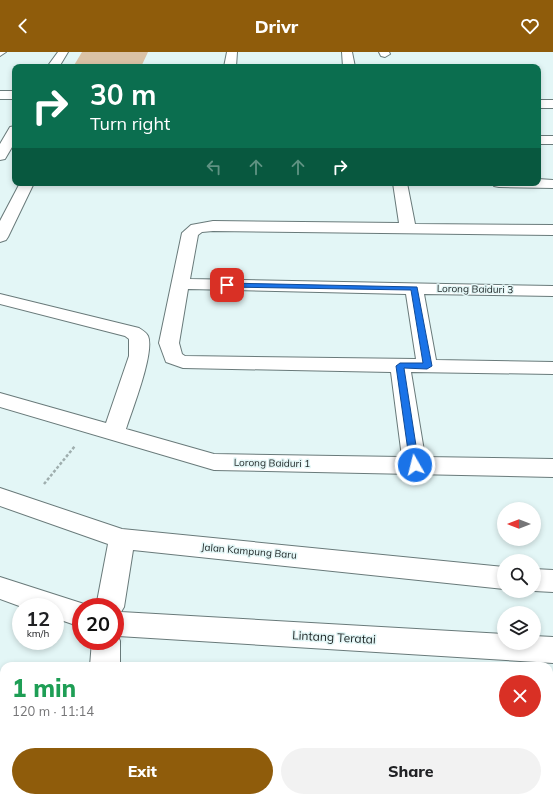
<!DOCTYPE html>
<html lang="en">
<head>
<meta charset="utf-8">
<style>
  :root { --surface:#fff; --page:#f2f2f2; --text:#202124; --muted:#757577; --accent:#8f5c0b }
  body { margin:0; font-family:Mulish,sans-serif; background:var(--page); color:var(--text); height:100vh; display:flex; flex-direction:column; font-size:15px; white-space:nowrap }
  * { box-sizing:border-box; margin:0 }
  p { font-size:13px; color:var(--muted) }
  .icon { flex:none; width:22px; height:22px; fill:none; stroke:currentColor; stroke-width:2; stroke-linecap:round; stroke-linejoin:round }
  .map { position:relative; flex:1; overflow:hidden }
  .drawer { position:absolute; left:0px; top:610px; width:553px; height:140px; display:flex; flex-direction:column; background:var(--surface); border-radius:12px 12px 0 0; box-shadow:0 2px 6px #0003 }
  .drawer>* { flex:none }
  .hud { position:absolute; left:12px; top:12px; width:529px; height:122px; border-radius:8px; box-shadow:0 2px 6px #0003; background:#0b6e4f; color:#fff; overflow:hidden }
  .needle { width:26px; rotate:270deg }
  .tools { position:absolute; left:497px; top:450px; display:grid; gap:8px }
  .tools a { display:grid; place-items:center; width:44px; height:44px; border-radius:50%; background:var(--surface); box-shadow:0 2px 6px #0003; font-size:20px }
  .speed { position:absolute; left:12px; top:546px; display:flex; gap:8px; font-size:20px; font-weight:700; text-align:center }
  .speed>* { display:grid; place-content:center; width:52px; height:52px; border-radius:50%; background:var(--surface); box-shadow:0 2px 6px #0003; line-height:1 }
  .speed small { font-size:10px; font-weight:400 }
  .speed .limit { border:6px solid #d22; background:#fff; color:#111 }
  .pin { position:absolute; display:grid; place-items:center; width:34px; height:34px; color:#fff; margin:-17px; border-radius:8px; box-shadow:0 2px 6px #0006 }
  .me { position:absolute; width:44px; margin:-22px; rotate:352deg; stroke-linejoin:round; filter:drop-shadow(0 0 3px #0008) }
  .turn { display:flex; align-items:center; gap:14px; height:84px; padding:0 12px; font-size:18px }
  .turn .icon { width:52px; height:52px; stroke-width:2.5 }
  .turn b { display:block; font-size:28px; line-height:34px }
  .lanes { display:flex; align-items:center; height:38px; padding:0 12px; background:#0003; justify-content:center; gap:20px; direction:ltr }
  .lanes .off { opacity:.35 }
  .round { display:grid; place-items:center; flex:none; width:42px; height:42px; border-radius:21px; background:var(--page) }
  .head { display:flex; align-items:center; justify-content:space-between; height:68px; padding:0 12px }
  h1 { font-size:24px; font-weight:800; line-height:30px; color:#1e9e55 }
  .action { display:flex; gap:8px; margin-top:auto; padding:8px 12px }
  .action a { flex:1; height:46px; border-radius:24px; background:var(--accent); color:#fff; font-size:16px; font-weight:800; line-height:46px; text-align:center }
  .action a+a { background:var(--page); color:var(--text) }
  header { display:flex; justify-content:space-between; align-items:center; height:52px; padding:0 12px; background:var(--accent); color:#fff; font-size:18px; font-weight:800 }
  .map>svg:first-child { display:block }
  .green { fill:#dac2a6 }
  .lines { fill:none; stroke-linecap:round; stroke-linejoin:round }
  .minor-casing { stroke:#697a7a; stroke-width:2 }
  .path { stroke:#9faeae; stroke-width:2.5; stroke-dasharray:3 2; stroke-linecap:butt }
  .minor { fill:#fff; fill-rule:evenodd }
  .route { fill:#1a73e8; stroke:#114b97 }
  .labels { text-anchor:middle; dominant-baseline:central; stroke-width:3; stroke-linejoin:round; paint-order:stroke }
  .street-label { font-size:10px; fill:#1c2323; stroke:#e3f6f6 }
  .near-street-label { font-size:12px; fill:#1c2323; stroke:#e3f6f6 }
</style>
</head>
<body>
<header><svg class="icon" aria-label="back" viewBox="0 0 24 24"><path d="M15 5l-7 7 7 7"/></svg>Drivr<svg class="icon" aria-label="heart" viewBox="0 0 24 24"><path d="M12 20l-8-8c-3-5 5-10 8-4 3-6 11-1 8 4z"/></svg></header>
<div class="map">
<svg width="553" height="750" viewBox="0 0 553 750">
  <rect width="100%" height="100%" fill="#e3f6f6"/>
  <!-- green -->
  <path class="green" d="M82,0h66l-7,15h-68z"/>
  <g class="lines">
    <!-- minor casing -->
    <g class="minor-casing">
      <path id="minor" d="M0,0h6l-6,4z
        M58,0h10l-9,15h-12z
        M227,0h10l-1,15h-12z
        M342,0h10l3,15h-12z
        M379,0h10l1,2 -5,3 -4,-1z
        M0,39h15v8h-15z
        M538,48h15v8h-15z
        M15,74v16l-10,17 -5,1v-16l10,-17z
        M538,84h15v8h-15z
        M538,127l15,1v8l-54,-1 -5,-1 -2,-3h46z
        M20,131h14l-26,54 -2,3 -6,2v-21z
        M393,131h14l8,41 138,1v10l-340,-4 -11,1 -4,3 -8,44 363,7v10l-129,-2 12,66 117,2v12l-142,-2 14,85 128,2v18l-339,-7 -214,-63v-14l106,30 23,-67v-17l-4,-3 -125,-32v-10l139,34c3,2 7,4 9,8 7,16 -16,74 -22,93l88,25 188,3 -11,-85 -208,-4 -17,-6 -7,-19 23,-110 9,-8 22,-4 186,2zM188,237l218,5 10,65 -231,-3 -3,-2 -3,-11z
        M0,436l122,41 382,38v22l-371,-39 -9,57 -3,5 383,22v9h30v-7l19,1v26l-435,-27 2,5v25h-30l2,-25h23v-34h-19l12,-63 -108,-38z
        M534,517l19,1v22l-19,-1z
        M0,525l81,26 10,4h-10v20l-26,-9v-11h-33l-22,-8z
        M85,746h34v4h-34z"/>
    </g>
    <!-- path -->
    <path class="path" d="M44,432l31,-38"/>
    <!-- minor -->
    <use href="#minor" class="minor"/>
  </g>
  <!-- route -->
  <path class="route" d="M225,231l192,4 15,79 -5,3 -23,-1 15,97 -1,3h-7l-1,-3 -14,-99 4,-3h23l-12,-73 -184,-3 -2,-1z"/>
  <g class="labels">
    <!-- street labels -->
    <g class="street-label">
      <text transform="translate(475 237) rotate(1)">Lorong Baiduri 3</text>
      <text transform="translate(272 411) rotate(1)">Lorong Baiduri 1</text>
      <text transform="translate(249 499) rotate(5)">Jalan Kampung Baru</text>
    </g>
    <!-- near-street labels -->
    <g class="near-street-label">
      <text transform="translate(334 585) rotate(3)">Lintang Teratai</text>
    </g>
  </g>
</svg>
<div class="tools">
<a><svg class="needle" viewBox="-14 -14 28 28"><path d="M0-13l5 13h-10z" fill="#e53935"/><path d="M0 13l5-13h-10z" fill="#757577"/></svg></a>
<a><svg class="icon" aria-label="search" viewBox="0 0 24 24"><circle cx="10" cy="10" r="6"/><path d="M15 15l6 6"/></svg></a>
<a><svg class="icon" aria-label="layers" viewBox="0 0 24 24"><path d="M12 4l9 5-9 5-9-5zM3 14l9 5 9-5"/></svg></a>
</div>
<div class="speed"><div>12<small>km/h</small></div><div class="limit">20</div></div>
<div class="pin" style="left:227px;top:233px;background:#d93025"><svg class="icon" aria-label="arrive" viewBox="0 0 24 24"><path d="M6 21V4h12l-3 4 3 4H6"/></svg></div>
<svg class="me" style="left:415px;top:413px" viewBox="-20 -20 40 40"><circle r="17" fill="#1a73e8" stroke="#fff" stroke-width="3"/><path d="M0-11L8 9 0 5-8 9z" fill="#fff"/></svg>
<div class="hud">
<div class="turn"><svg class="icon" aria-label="right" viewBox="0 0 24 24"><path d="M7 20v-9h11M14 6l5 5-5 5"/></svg><div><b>30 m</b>Turn right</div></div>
<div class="lanes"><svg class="icon off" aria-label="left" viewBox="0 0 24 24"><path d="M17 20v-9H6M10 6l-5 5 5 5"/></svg><svg class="icon off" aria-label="ahead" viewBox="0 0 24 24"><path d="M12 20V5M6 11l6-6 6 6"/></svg><svg class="icon off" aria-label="ahead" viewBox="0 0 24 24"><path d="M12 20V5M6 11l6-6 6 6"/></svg><svg class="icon" aria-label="right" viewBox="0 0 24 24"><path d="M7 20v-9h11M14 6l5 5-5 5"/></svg></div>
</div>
<section class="drawer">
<div class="head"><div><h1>1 min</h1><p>120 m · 11:14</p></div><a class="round" style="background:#d93025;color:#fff"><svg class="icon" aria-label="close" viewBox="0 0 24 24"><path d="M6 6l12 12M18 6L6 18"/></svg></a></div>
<div class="action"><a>Exit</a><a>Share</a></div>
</section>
</div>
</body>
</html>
